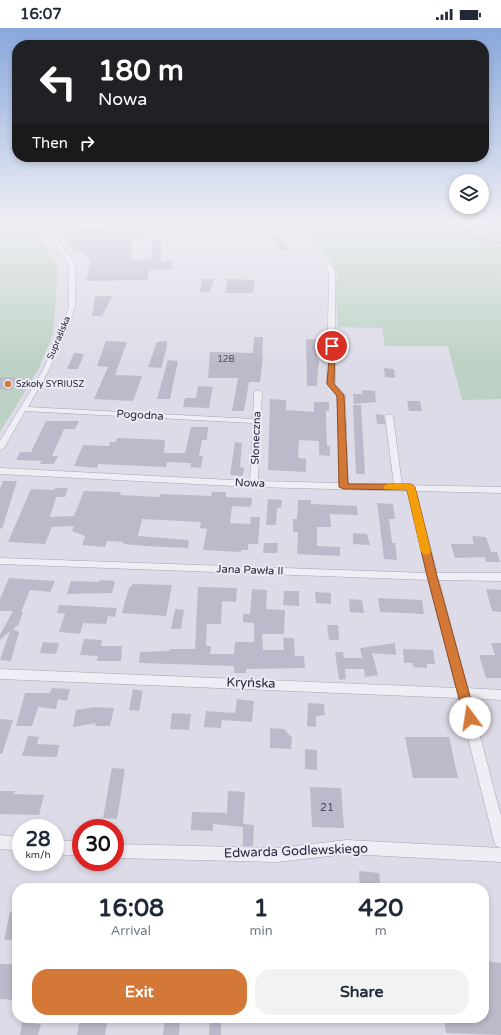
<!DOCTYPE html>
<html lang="en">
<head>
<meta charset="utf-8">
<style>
  :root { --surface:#fff; --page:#f2f2f3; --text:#1f2937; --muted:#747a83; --accent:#d47838 }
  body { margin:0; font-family:"Varela Round",sans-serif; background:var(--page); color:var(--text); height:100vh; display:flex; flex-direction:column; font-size:15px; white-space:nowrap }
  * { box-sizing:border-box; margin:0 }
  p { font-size:13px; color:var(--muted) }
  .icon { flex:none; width:22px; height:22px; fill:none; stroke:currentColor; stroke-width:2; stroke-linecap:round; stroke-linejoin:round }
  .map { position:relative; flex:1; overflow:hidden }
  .details { position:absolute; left:12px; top:855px; width:477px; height:140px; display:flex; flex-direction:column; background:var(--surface); border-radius:16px; box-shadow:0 2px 6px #0003 }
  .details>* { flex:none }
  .guide { position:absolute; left:12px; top:12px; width:477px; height:122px; border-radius:16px; box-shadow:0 2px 6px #0003; background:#202124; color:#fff; overflow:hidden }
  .buttons { position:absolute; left:449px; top:146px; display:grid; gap:8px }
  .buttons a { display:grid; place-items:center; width:40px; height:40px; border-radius:50%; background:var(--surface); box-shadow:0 2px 6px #0003; font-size:20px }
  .speed { position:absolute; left:12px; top:791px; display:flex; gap:8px; font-size:20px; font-weight:700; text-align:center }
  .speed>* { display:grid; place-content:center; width:52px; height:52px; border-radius:50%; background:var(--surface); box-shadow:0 2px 6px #0003; line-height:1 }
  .speed small { font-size:10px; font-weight:400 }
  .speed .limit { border:6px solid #d22; background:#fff; color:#111 }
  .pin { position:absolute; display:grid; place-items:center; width:34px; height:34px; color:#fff; margin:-17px; border:2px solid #fff; border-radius:50%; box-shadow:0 1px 4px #0007 }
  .me { position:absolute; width:44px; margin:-22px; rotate:346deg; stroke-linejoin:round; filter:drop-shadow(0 0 3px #0008) }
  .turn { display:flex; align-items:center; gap:14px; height:84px; padding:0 20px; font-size:18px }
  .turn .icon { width:52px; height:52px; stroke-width:2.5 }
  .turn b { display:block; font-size:28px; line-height:34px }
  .then { display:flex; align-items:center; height:38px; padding:0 20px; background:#0003; gap:8px; font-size:15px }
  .eta { display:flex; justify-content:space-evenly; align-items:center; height:68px; text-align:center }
  .eta b { font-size:24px; font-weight:800; line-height:28px }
  .action { display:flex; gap:8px; margin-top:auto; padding:8px 20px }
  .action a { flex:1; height:46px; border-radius:16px; background:var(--accent); color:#fff; font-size:16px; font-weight:800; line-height:46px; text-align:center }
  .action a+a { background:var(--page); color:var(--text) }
  .status { display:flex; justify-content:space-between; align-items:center; height:28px; padding:0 20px; background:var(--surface); direction:ltr }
  .status svg { height:11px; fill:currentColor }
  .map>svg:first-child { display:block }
  .green { fill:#bcd1c3 }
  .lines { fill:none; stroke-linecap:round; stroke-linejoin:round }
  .stream { stroke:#9894c9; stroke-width:2 }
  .building { fill:#bcb9ca }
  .street-casing { stroke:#a7a4b4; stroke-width:1 }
  .street { fill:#f0eef5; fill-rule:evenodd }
  .route { fill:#d47838; stroke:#8a4e24 }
  .slow { fill:#f59e0b }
  .poi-dot { fill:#d47838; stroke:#ecebf4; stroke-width:1.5 }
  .labels { text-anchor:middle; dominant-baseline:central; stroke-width:4; stroke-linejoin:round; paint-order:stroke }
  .far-street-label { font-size:9px; fill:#2a253d; stroke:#ecebf4 }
  .number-label { font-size:9px; fill:#4e4a60 }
  .far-poi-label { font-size:9px; fill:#2a253d; stroke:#ecebf4; text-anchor:start }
  .street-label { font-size:11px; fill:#2a253d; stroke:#ecebf4 }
  .near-number-label { font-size:11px; fill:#4e4a60 }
  .near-street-label { font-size:13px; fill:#2a253d; stroke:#ecebf4 }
</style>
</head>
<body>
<div class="status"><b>16:07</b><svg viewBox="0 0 49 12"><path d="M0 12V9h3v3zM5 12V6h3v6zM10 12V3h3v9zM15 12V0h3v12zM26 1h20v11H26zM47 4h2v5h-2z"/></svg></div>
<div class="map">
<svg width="501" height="1007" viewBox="0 0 501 1007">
  <rect width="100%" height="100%" fill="#dddbe7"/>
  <!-- green -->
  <path class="green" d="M0,196h32l3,8 23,36 -5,67 -15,35 -38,62z
    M303,196h198v175l-39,1 -14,-54h-63l-3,-18 -44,-1 -2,-33 1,-19 -4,-11z"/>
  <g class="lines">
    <!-- stream -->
    <path class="stream" d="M460,196l17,14 24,5"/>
  </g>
  <!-- building -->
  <path class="building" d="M145,197l-1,13 -12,1v21l19,-1 1,-19h9v22l11,-1 1,8 -24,1 -2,10 -61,1 5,-20 -10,-11 -7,1 -12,-18 40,-7z
    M270,206h9l10,16 -9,1z
    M202,251h12l-4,13h-10z
    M227,251l28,1 -2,13h-27z
    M95,268h17l-10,20h-10z
    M254,309h9l-1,18h1l-3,27h-11l-5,29h-12l6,-33h-30l2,-26 43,1z
    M306,311h11v19h2v8h-1l-1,20h-10z
    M106,313l21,1 -12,33 27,1 -9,25 -39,-2 14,-32 -11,-1z
    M167,313v6l-6,21 -13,-1 9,-25z
    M74,325l10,1 -6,15h-11z
    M168,332l10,1 -8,38h-13z
    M384,340l10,1 1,9 -10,-1z
    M0,349l18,1 -6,12 -12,-1z
    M198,358l15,1 -4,21 -26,-1 2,-9h11z
    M362,362l13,1 1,11 -22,2 -1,-10h9z
    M270,371l16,1v10l28,2v-10h15v9h-3v10l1,25h3v10l-11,-1v-14l-20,-1 -1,18 8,1v13l-38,-2z
    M407,373h13l2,10h-13z
    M353,377h8l4,69h-9z
    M376,386l8,1 1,9h-8z
    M46,393h33l-4,8h-11l-12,27h6l-4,8h-14l2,-3 -26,-1 4,-8h11z
    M191,399h17l-1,13h-5l-3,16h4l-2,12 -11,-1 1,-4 -24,-1 -1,5 -68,-3 -1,4 -23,-2 9,-21 26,1 1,-4h6l1,-4 48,2 -1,13h21z
    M235,414l7,1 -2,24 4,1 -1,8 -13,-1z
    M3,453h14l-15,48 -2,-1v-39z
    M55,460h13l-3,9h-9l-6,20 24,-1 10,-25 37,1 -1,3 39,2 1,-3 51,2 1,-4h14v5l26,1 -1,9 -19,-1 -2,17 20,1 1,-7h9l-2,27h-10v6h-7v2l-38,-2 4,-21 -7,-1 1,-6 -59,-3 -4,17 51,4 -1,8 -42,-2 -23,-2 1,-2 -17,-1 -2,6 -23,-2 3,-9 -13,-5 2,-5 -22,1 -7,17 -37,-2 23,-53 23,1z
    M268,471l14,1 -1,8h-4l-1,17h-10z
    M298,472h13v4l46,2 1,9 -28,-1 1,13h-14v19l23,1v9l-43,-2 1,-22h-5v-13h4z
    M377,475l16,1 2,15h-6l3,24h3l2,17 -13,-1z
    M353,505l14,1 3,11 -17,-1z
    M472,508l14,1 5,15h6l3,10h-14l-1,-5 -30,1 -4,-14h23z
    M264,515h14l-1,10h-14z
    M9,550l46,3 -5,11 -20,-2 -9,22h-3h5l-4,12 -6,5 6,3 -8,29 -11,-1 10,-29 -10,9v-5l13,-24h-13v-12z
    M100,552l15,1 -3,12 -45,1 4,-13 28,1z
    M132,556l40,1 -6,31 -44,-3 7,-26h2z
    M198,559l39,1 -1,14 -14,-1 -1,23h-14l-1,22h5l-1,8h24l1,-12h19v-19l-11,-1v-8h7l2,-25 15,1 -1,19 19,1 -1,24h-22l1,16h21l-1,-12h11l1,18h9l1,12 -59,1v4h-12v-7l-95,-3 1,-11 29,-1 1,-2h25z
    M486,561l15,1v22l-9,-1z
    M284,563h15v15l-16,-1z
    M315,564l16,1v11l-15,-1z
    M378,570l44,2 2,14 -44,-2z
    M349,571l13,1 2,13 -14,-1z
    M59,577l58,3 -2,9 -7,-1 -2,8 -23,-1 -3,11 -21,-2 6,-18 -8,-1z
    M175,581l9,1 -3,19h-10z
    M327,597h11l1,15h-10z
    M84,611l18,1 -1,6h21l-1,15h-24l1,-5 -18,-1z
    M43,614l16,1 -3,11 -16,-1z
    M395,615l1,12 -24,-2 6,22 -13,2 -1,-8h-19l1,10 -7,1 -4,-28h8l1,6h18l-2,-10z
    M491,615h10v35h-15l-7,-23h16z
    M403,621l30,1 2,14h-8v4l-14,-1v-4h-9z
    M52,660l18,1 -3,12 -9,-2 -2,10 -18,-2 -6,19h-16l9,-33h25z
    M133,661l10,2 -4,20 -10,-1z
    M237,671l17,2 -2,21 -30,-2 -1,8 -17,-1 2,-16 29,2z
    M308,675l16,1 1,11 -9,1v11l-9,-1z
    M95,679l19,1 -4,18h-15l1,-3 -23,4 3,-17z
    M172,685l19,1 -2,16 -19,-1z
    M0,691l13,1 -11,34h-2z
    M270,700l14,1 8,9 -1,11 -21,-1z
    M28,708l11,1 -2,7 22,1 -2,12 -35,-1z
    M405,709h44l9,41h-45z
    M305,721l12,1v20l-12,-1z
    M112,740l13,1 -8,50 -14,-1z
    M310,759l31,1 3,40 -32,-1z
    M0,763h15l-1,3 30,1 -5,20 -39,-1z
    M228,763l17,1 -2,32 11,1 -1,21h-10v-19l-30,-3v7l-22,-1 1,-18 35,1z
    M359,843l20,2 2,15h-21z
    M10,884l7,1v27h-13z
    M484,933l17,2v72l-55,-2 -2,-15h40z
    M0,936h17v24l-2,12 -15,-1z
    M80,990h28l-3,17h-28z
    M165,990h15l-1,17h-16z
    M210,990h11v17h-12z
    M22,994l19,2 -3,11h-18z"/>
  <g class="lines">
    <!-- street casing -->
    <g class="street-casing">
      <path id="street" d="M42,196h5l28,40v42l-7,22 -20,44 -20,35 225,12 1,-27 4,-2 4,2 -4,89 82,2 -3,-88 -10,-11 2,-112 -3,-6 3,-2 2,1 4,7v112l10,11 3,89 46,1 -9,-69 4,-2 4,2 9,69 99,2v6l-85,-2 21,82h64v8l-62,-1 28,108 34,2v10l-31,-2 31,118v32l-5,-2 -2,-5 -36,-143 -458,-19v-10l456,19 -27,-108 -429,-16v-6l427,15 -19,-82 -154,-4 -254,-13v-6l250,13 3,-58 -228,-12 -21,37 -4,2v-9l42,-69 20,-44 7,-22v-42z
        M0,807l21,2v14l-21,-2z
        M55,812l26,2v14l-26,-2z
        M347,812l154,8v14l-154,-8 -70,8 -162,-4v-14l162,4z"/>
    </g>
    <!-- street -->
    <use href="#street" class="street"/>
  </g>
  <!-- sky -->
  <linearGradient id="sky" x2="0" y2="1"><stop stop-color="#88a7dc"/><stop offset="0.58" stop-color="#f0eff4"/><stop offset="1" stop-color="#f0eff4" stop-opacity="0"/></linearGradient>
  <rect width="501" height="337" fill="url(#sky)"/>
  <!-- route -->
  <path class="route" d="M330,316l5,2 -1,38 10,11 4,89h63l4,3 22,89 39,142 -2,4 -4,2 -4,-2 -2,-4 -37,-142 -20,-86 -63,-1 -5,-2 -2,-91 -10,-12z"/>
  <!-- slow -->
  <path class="slow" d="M387,456h24l4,3 16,65 -2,2 -3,1 -5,-3 -14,-62 -23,-1 -1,-2z"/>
  <!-- markers -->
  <circle class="poi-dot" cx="8" cy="356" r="4"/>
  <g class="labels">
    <!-- far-street labels -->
    <g class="far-street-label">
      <text transform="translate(59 310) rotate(-67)">Supraślska</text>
    </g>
    <!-- number labels -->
    <g class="number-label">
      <text x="226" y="331">12B</text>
    </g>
    <!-- far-poi labels -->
    <g class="far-poi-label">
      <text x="16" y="356">Szkoły SYRIUSZ</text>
    </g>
    <!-- street labels -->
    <g class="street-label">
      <text transform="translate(140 387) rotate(3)">Pogodna</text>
      <text transform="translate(256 410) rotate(-88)">Słoneczna</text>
      <text transform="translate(250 455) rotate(2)">Nowa</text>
      <text transform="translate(250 542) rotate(2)">Jana Pawła II</text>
    </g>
    <!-- near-number labels -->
    <g class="near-number-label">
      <text x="327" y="779">21</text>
    </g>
    <!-- near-street labels -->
    <g class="near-street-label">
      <text transform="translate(251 655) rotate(2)">Kryńska</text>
      <text transform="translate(296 823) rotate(-2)">Edwarda Godlewskiego</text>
    </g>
  </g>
</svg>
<div class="buttons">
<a><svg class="icon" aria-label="layers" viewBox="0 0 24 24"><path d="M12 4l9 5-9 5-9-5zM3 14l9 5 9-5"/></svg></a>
</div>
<div class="speed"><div>28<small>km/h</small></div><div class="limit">30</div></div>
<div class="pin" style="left:332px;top:318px;background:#d93025"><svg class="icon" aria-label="arrive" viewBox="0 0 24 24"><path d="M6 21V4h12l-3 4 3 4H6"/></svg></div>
<svg class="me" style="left:470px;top:690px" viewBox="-20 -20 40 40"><circle r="19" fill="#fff"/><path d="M0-13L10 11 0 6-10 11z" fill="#d47838"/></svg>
<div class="guide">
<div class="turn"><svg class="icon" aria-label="left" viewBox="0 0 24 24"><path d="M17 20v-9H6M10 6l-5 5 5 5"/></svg><div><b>180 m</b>Nowa</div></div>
<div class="then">Then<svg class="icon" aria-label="right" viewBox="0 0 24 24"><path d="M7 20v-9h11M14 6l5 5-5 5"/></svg></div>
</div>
<section class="details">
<div class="eta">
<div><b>16:08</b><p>Arrival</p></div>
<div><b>1</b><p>min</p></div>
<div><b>420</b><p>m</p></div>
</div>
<div class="action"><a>Exit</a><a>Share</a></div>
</section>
</div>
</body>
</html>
